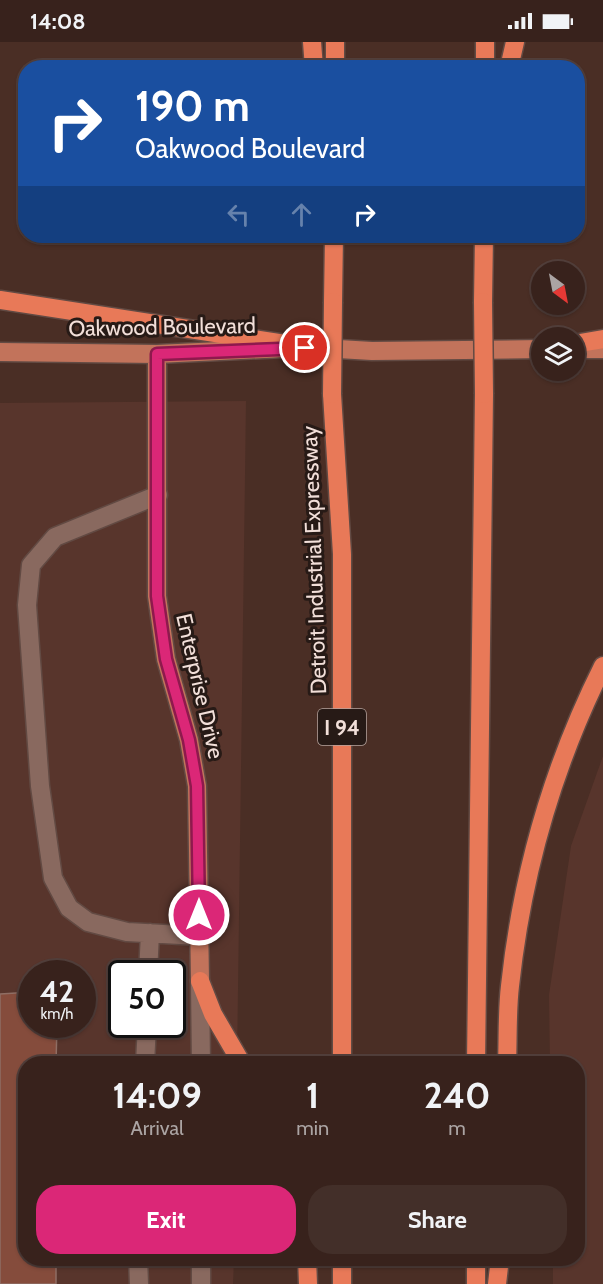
<!DOCTYPE html>
<html lang="en">
<head>
<meta charset="utf-8">
<style>
  :root { --surface:#38221c; --page:#432f29; --text:#f1f3f6; --muted:#aba4a3; --line:#523f3b; --accent:#db2777 }
  body { margin:0; font-family:Cabin,sans-serif; background:var(--page); color:var(--text); height:100vh; display:flex; flex-direction:column; font-size:22px; white-space:nowrap }
  * { box-sizing:border-box; margin:0 }
  p { font-size:20px; color:var(--muted) }
  .icon { flex:none; width:33px; height:33px; fill:none; stroke:currentColor; stroke-width:2; stroke-linecap:round; stroke-linejoin:round }
  .map { position:relative; flex:1; overflow:hidden }
  .sheet { position:absolute; left:18px; top:1014px; width:567px; height:210px; display:flex; flex-direction:column; background:var(--surface); border-radius:24px; box-shadow:0 2px 4px #0004,0 0 0 2px var(--line) }
  .sheet>* { flex:none }
  .banner { position:absolute; left:18px; top:18px; width:567px; height:183px; border-radius:24px; box-shadow:0 2px 4px #0004,0 0 0 2px var(--line); background:#1a4fa0; color:#fff; overflow:hidden }
  .needle { width:39px; rotate:148deg }
  .buttons { position:absolute; left:531px; top:219px; display:grid; gap:12px }
  .buttons a { display:grid; place-items:center; width:54px; height:54px; border-radius:50%; background:var(--surface); box-shadow:0 2px 4px #0004,0 0 0 2px var(--line); font-size:30px }
  .speed { position:absolute; left:18px; top:918px; display:flex; gap:12px; font-size:30px; font-weight:700; text-align:center }
  .speed>* { display:grid; place-content:center; width:78px; height:78px; border-radius:50%; background:var(--surface); box-shadow:0 2px 4px #0004,0 0 0 2px var(--line); line-height:1 }
  .speed small { font-size:15px; font-weight:400 }
  .speed .limit { border:3px solid #111; border-radius:9px; background:#fff; color:#111 }
  .pin { position:absolute; display:grid; place-items:center; width:51px; height:51px; color:#fff; margin:-26px; border:3px solid #fff; border-radius:50%; box-shadow:0 2px 6px #0007 }
  .me { position:absolute; width:66px; margin:-33px; rotate:0deg; stroke-linejoin:round; filter:drop-shadow(0 0 4px #0008) }
  .turn { display:flex; align-items:center; gap:21px; height:126px; padding:0 18px; font-size:27px }
  .turn .icon { width:78px; height:78px; stroke-width:2.5 }
  .turn b { display:block; font-size:42px; line-height:51px }
  .lanes { display:flex; align-items:center; height:57px; padding:0 18px; background:#0003; justify-content:center; gap:30px; direction:ltr }
  .lanes .off { opacity:.35 }
  .eta { display:flex; justify-content:space-evenly; align-items:center; height:102px; text-align:center }
  .eta b { font-size:36px; font-weight:700; line-height:42px }
  .primary-button { display:flex; gap:12px; margin-top:auto; padding:12px 18px }
  .primary-button a { flex:1; height:69px; border-radius:24px; background:var(--accent); color:#fff; font-size:24px; font-weight:700; line-height:69px; text-align:center }
  .primary-button a+a { background:var(--page); color:var(--text) }
  .status { display:flex; justify-content:space-between; align-items:center; height:42px; padding:0 30px; background:var(--surface); direction:ltr }
  .status svg { height:16px; fill:currentColor }
  .map>svg:first-child { display:block }
  .built { fill:#58352c; fill-rule:evenodd }
  .building { fill:#854c3c; stroke:#8f6e64; stroke-width:1.5 }
  .lines { fill:none; stroke-linecap:round; stroke-linejoin:round }
  .minor-casing { stroke:#624a43; stroke-width:21 }
  .major-casing { stroke:#624a43; stroke-width:21 }
  .highway-casing { stroke:#624a43; stroke-width:21 }
  .minor { stroke:#89695f; stroke-width:18 }
  .major { stroke:#c2735b; stroke-width:18 }
  .highway { stroke:#e87958; stroke-width:18 }
  .highway-bridge-casing { stroke:#624a43; stroke-width:21; stroke-linecap:butt }
  .highway-bridge { stroke:#e87958; stroke-width:18 }
  .route-casing { stroke:#8e194d; stroke-width:15 }
  .route { stroke:#db2777; stroke-width:10 }
  .labels { text-anchor:middle; dominant-baseline:central; stroke-width:6; stroke-linejoin:round; paint-order:stroke }
  .shield { fill:#271a16; stroke:#b5a49e; stroke-width:1.5 }
  .shield-label { font-size:21px; font-weight:bold; fill:#f2dfd9 }
  .street-label { font-size:22px; fill:#f2dfd9; stroke:#271a16 }
</style>
</head>
<body>
<div class="status"><b>14:08</b><svg viewBox="0 0 49 12"><path d="M0 12V9h3v3zM5 12V6h3v6zM10 12V3h3v9zM15 12V0h3v12zM26 1h20v11H26zM47 4h2v5h-2z"/></svg></div>
<div class="map">
<svg width="603" height="1242" viewBox="0 0 603 1242">
  <rect width="100%" height="100%" fill="#4a2e25"/>
  <!-- built -->
  <path class="built" d="M246,359l-9,662 -211,1v194l208,1 -1,25h-233v-881zM32,932h50v50h-50zM122,932h50v50h-50z
    M603,714v528h-50v-25l25,-1v-194l-28,-1 -1,-68 22,-149z"/>
  <!-- building -->
  <path class="building" d="M32,950v32h25l-1,40h-30v194h30v26h-56v-290z"/>
  <g class="lines">
    <!-- minor casing -->
    <g class="minor-casing">
      <path id="minor" d="M158,453l-103,42 -24,28 -4,40 13,181 13,92 16,30 19,14 39,10 72,4
        M148,932l2,-41
        M200,941l1,81
        M145,1022l2,-40
        M138,1216l1,26
        M201,1242v-26"/>
    </g>
    <!-- major casing -->
    <g class="major-casing">
      <path id="major" d="M574,307h29
        M0,310l157,2 148,-7 67,4 170,-2
        M157,312v242l9,63 23,81 8,46 3,195"/>
    </g>
    <!-- highway casing -->
    <g class="highway-casing">
      <path id="highway" d="M312,0l2,26
        M485,0v26
        M335,26v-26
        M509,26l6,-26
        M0,258l305,47
        M333,260l1,-66
        M483,260l1,-66
        M574,302l29,-5
        M332,352l10,160v510
        M200,939l13,33 29,50
        M476,1022l8,-670
        M507,1022c1,-26 0,-53 3,-78 12,-112 43,-220 93,-320
        M307,1216l1,26
        M342,1216v26
        M476,1242v-26
        M497,1242l3,-26"/>
    </g>
    <!-- minor -->
    <use href="#minor" class="minor"/>
    <!-- major -->
    <use href="#major" class="major"/>
    <!-- highway -->
    <use href="#highway" class="highway"/>
    <!-- highway-bridge casing -->
    <g class="highway-bridge-casing">
      <path id="highway-bridge" d="M483,260l1,92
        M332,352l1,-92"/>
    </g>
    <!-- highway-bridge -->
    <use href="#highway-bridge" class="highway-bridge"/>
  </g>
  <g class="lines">
    <!-- route casing -->
    <g class="route-casing">
      <path id="route" d="M199,873l-2,-129 -8,-46 -23,-81 -9,-63v-242l148,-6"/>
    </g>
    <!-- route -->
    <use href="#route" class="route"/>
  </g>
  <g class="labels">
    <!-- shield labels -->
    <rect class="shield" x="318" y="667" width="48" height="36" rx="4.5"/>
    <g class="shield-label">
      <text x="342" y="685">I 94</text>
    </g>
    <!-- street labels -->
    <g class="street-label">
      <text transform="translate(162 285) rotate(-1)">Oakwood Boulevard</text>
      <text transform="translate(314 518) rotate(-92)">Detroit Industrial Expressway</text>
      <text transform="translate(200 644) rotate(77)">Enterprise Drive</text>
    </g>
  </g>
</svg>
<div class="buttons">
<a><svg class="needle" viewBox="-14 -14 28 28"><path d="M0-13l5 13h-10z" fill="#e53935"/><path d="M0 13l5-13h-10z" fill="#aba4a3"/></svg></a>
<a><svg class="icon" aria-label="layers" viewBox="0 0 24 24"><path d="M12 4l9 5-9 5-9-5zM3 14l9 5 9-5"/></svg></a>
</div>
<div class="speed"><div>42<small>km/h</small></div><div class="limit">50</div></div>
<div class="pin" style="left:305px;top:306px;background:#d93025"><svg class="icon" aria-label="arrive" viewBox="0 0 24 24"><path d="M6 21V4h12l-3 4 3 4H6"/></svg></div>
<svg class="me" style="left:199px;top:873px" viewBox="-20 -20 40 40"><circle r="17" fill="#db2777" stroke="#fff" stroke-width="3"/><path d="M0-11L8 9 0 5-8 9z" fill="#fff"/></svg>
<div class="banner">
<div class="turn"><svg class="icon" aria-label="right" viewBox="0 0 24 24"><path d="M7 20v-9h11M14 6l5 5-5 5"/></svg><div><b>190 m</b>Oakwood Boulevard</div></div>
<div class="lanes"><svg class="icon off" aria-label="left" viewBox="0 0 24 24"><path d="M17 20v-9H6M10 6l-5 5 5 5"/></svg><svg class="icon off" aria-label="ahead" viewBox="0 0 24 24"><path d="M12 20V5M6 11l6-6 6 6"/></svg><svg class="icon" aria-label="right" viewBox="0 0 24 24"><path d="M7 20v-9h11M14 6l5 5-5 5"/></svg></div>
</div>
<section class="sheet">
<div class="eta">
<div><b>14:09</b><p>Arrival</p></div>
<div><b>1</b><p>min</p></div>
<div><b>240</b><p>m</p></div>
</div>
<div class="primary-button"><a>Exit</a><a>Share</a></div>
</section>
</div>
</body>
</html>
